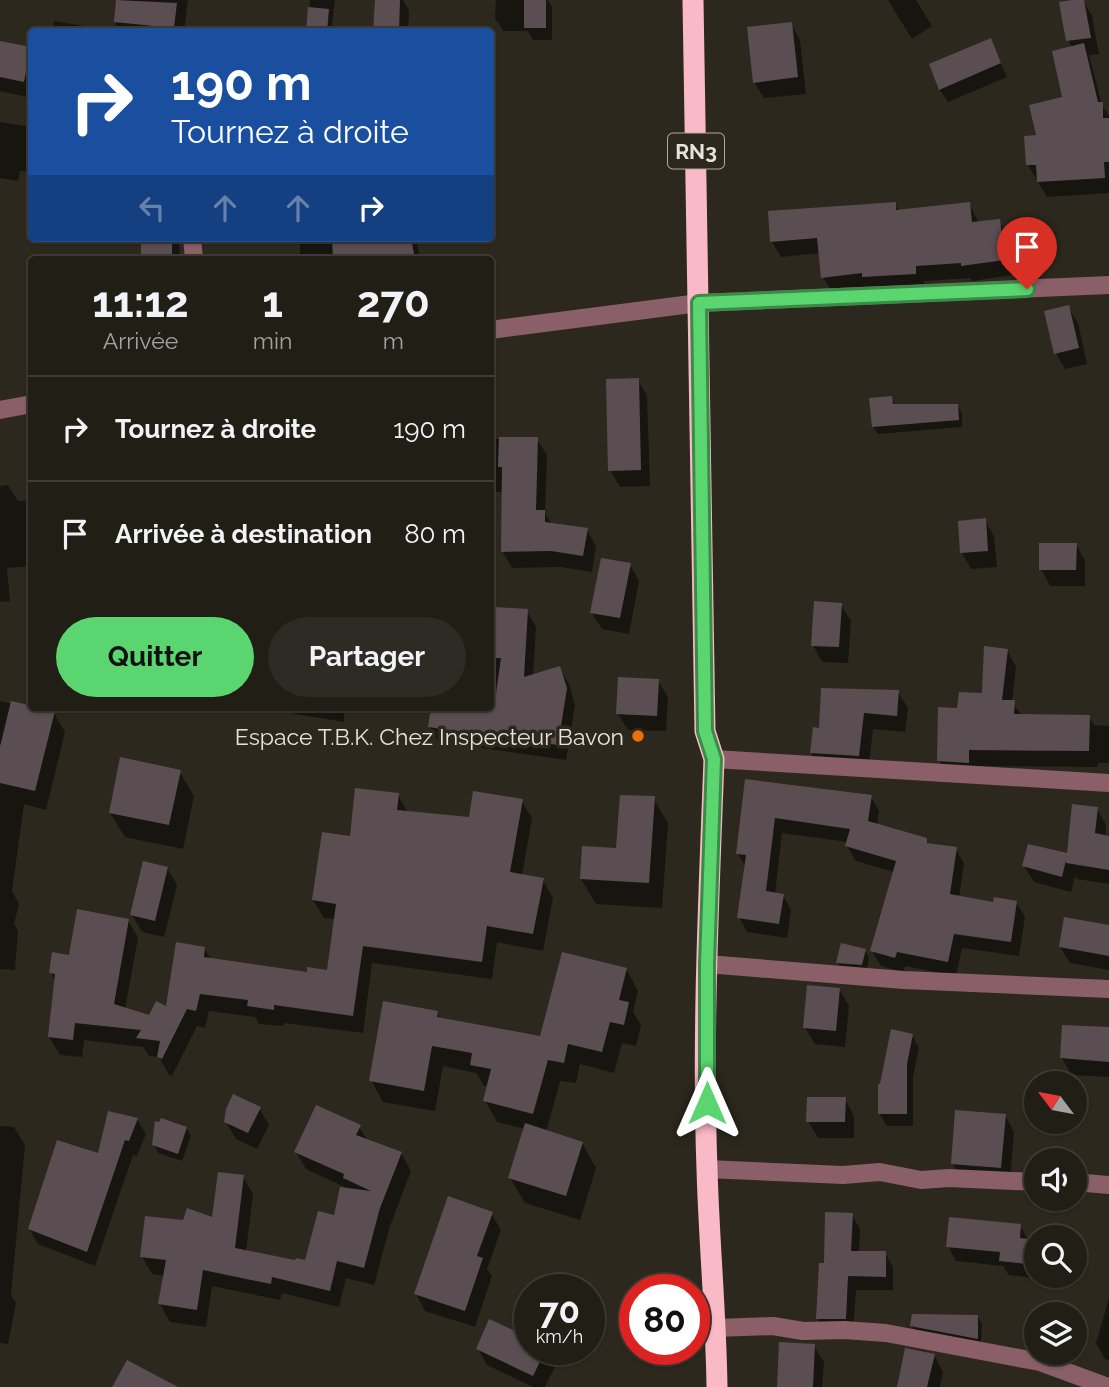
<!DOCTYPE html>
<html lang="fr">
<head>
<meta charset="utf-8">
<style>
  :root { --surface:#211e16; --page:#2d2b23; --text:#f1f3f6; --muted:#a2a2a1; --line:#3e3c35; --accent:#5ad56f }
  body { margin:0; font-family:Raleway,sans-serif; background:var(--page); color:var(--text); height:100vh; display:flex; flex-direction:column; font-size:26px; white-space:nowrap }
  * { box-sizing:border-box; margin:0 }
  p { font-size:23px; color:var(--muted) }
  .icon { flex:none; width:38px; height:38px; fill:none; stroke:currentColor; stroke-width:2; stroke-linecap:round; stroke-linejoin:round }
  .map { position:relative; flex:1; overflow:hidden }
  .drawer { position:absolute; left:28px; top:256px; width:466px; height:455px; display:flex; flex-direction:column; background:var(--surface); border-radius:7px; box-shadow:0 2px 5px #0004,0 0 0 2px var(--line) }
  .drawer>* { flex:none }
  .banner { position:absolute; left:28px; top:28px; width:466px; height:214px; border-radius:7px; box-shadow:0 2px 5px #0004,0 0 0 2px var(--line); background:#1a4fa0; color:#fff; overflow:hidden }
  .needle { width:46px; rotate:302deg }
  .fabs { position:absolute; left:1024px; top:1071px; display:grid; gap:14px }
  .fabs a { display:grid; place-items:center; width:63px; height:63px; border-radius:50%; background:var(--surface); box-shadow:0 2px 5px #0004,0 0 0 2px var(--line); font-size:35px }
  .speed { position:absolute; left:514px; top:1274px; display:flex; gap:14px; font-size:35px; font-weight:700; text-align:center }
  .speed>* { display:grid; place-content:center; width:91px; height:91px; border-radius:50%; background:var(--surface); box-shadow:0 2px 5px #0004,0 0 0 2px var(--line); line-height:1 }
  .speed small { font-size:18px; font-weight:400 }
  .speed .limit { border:10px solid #d22; background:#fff; color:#111 }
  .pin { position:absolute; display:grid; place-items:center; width:60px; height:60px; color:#fff; margin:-72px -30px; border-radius:50% 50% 50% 0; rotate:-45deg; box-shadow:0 0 7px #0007 }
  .pin .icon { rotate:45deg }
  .me { position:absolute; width:77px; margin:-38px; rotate:0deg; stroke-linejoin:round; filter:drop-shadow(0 0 5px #0008) }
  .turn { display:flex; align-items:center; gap:24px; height:147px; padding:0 28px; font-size:32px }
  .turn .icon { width:91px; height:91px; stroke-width:2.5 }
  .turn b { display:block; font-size:49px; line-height:60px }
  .lanes { display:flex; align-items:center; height:66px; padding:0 28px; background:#0003; justify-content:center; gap:35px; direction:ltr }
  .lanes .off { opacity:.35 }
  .eta { display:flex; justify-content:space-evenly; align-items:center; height:119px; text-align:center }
  .eta b { font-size:42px; font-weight:700; line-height:49px }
  .action { display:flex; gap:14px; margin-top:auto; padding:14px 28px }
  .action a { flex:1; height:80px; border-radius:42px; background:var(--accent); color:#111; font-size:28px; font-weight:700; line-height:80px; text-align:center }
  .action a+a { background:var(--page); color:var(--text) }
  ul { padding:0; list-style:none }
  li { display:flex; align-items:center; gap:21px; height:105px; padding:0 28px; border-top:2px solid var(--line) }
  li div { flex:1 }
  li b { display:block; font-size:26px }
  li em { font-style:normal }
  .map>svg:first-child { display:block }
  .shadow { fill:#0007 }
  .building { fill:#5b4e53 }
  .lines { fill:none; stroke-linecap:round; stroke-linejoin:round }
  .minor { stroke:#8a5f68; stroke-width:18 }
  .highway { stroke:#fab9c6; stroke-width:21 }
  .route-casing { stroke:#3a8a48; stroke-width:18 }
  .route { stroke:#5ad56f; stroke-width:12 }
  .food-dot { fill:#e8710a; stroke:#2c281d; stroke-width:2.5 }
  .labels { text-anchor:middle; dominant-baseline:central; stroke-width:7; stroke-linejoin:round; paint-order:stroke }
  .shield { fill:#2c281d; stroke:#aeaba3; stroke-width:2 }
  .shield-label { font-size:21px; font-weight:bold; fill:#e6e3dd }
  .poi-label { font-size:23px; fill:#e6e3dd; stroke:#2c281d; text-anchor:end }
</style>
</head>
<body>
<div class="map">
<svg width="1109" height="1387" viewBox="0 0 1109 1387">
  <rect width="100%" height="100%" fill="#2c281d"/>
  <!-- shadow -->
  <path class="shadow" d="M118,0h70l-4,32h-131l1,-11 61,10z
    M310,0h25l-4,32h-23z
    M376,0h27l6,10 -1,22h-33z
    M496,0h52l4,7v33h-19l-5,-9h-25l-8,-13z
    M888,0h28l16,26 -20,13z
    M1083,0l9,16 7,38 -10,1 13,50 7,11v77l-62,4 -19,-32 10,-28 26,-39 8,-50 -4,-8z
    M791,24l9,16 6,54 -42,4 -10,-16z
    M367,27l3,5h-28v-4z
    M990,40l17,37 -59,25 -8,-12 -8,-25z
    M0,43l32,6v49l-32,-7z
    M0,122l32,5v45l-12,-1 -2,10 -18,-3z
    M895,204l4,7 70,-7 10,19 20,-2 9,15 5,39 -41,6 -2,-3 -46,3v7l-92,4 -9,-15 -2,-24 -40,4 -9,-15z
    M142,238h37l1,21h-38z
    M300,238h134l-17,4 3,17h-120z
    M1068,307l10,16 9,41 -22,5 -9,-16z
    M638,380l9,16 3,90 -30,1 -10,-17z
    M891,398l5,7h61l5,8v14l-84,7 -5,-7z
    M490,439h47l10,16 -2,58 7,12 35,5 9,16 -4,26 -31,-5 -49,1 -9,-16 1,-60h-14z
    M8,485l10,16 14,-1v66l-25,2 3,33 -10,1v-116z
    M985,520l9,16 3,31 -26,2 -9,-16z
    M1076,544l9,17v25h-35l-9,-17z
    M630,565l9,16 -10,53 -27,-5 -10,-16z
    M490,570l4,6 -2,33 35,2 9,16 -3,49 26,-8 10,16 6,21 -9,55 -127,-18 -10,-16 4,-19h57z
    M841,605l10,16 -3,42 -26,-1 -9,-17z
    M1007,650l9,17 -4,35 10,14 67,1 5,8 15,1v37h-11l-1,4 -119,-1 -30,11 -9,-16 19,-52 25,-14z
    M658,681l10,16 -2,34 -38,-1 -10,-16z
    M898,692l10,16 -3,24 -32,-3 -5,43 -47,-3 -10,-16 10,-23z
    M0,701l54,12 11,19 -19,78 -22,-6 -12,87 7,13 -5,20 4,7 -3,39 -15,-1v-214l3,-11h-3z
    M254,707h90v15z
    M179,771l15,25 -11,53 -58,-12 -15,-24z
    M747,780l124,16 8,15 -2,14 49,14 3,6 27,4 8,15 -5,34 35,6 22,-2 9,15 -6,39 -57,-8 -6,28 -51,-10 -2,6 -22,-6 -9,-15 22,-79 -38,-11 -9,-15 1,-4 -66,-9 -7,61 8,1 8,15 -4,28 -40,-6 -8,-15 7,-50 -8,-13z
    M398,795l10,18 63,6 50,-19 11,18 -10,58 21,4 10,18 -10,53 -46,-9 -5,37 -120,-16 -9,70 -79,-10 -1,3 -24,-2 -4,-7 -46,-6 -4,17 -8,-2 -25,50 -3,-1 -10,-18 -10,-1 -6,-9 -59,-7 -2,17 -22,-2 -11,-18 7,-55 -5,-9 19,-16 58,-37 10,18 -13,71 25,8 17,-9 37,-60 7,11 97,15 20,-3 8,-52 -12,-1 -11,-18 38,-62z
    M653,798l15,25 -6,85 -66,-4 -15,-25 37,-30z
    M1097,809l9,16 -1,12h4v47l-32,-5 -2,-3 -4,16 -37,-10 -10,-16 44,-10z
    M167,868l10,17 -13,52 -22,-5 -10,-17z
    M1109,926v44l-39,-7 -10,-16z
    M865,950l4,8 -3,14 -24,-2 -4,-7z
    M626,969l12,22 -5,21 8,13 -5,21 -14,-3 -8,30 -34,-9 -4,19 -16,-2 -14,51 36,11 14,25 -16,52 -55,-17 -15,-25 15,-49 -28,-7 -12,-22 3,-13 -4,-1 -8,-13 -33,-7 -8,45 -52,-9 -12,-22 66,-68 4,8 101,18z
    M839,989l10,17 -4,41 -30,-3 -10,-16z
    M1109,1029v48l-38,-2 -9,-17z
    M912,1035l7,13 -6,29v49h-26l-8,-13z
    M845,1099l9,17v22h-36l-10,-17z
    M259,1108l10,17 -12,24 -21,-10 -10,-17z
    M1005,1115l9,17 -4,52 -48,-4 -9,-16z
    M137,1119l9,15 -9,22 -4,-1 -38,111 -57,-22 -9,-15 71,-74z
    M0,1126l14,1 11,18 -14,150 5,8 -8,41 -8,-1z
    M359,1127l9,14 33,12 10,18 -21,55 -16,59 -28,-7 -7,29 -57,-14 -2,7 -68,-14 -6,41 -36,-5 -10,-18 5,-28 -13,-2 -10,-17 42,-35 30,-3 29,-42 10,17 -7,57 60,11 29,-45 14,-28 -43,-20 -10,-17z
    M186,1128l5,8 -9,25 -24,-8 -4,-8z
    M491,1213l10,17 -14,39 5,7 -17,51 -50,-16 -9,-17z
    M852,1215l8,14 -1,24h26l8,14v23h-37l-3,43h-27l-8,-14 7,-54z
    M1020,1226l9,15 7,1v34h14v4l-41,-5 -6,-9 -47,-5 -8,-15z
    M1109,1298v62l-4,-1 -9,-16z
    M977,1316l5,8 -1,22 -65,-13 -4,-7z
    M490,1322l40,18v9h17l9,15 -11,23h-12l-46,-22 -9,-16z
    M814,1346l10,16 -2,25h-44z
    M934,1355l9,17 -3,15h-41z"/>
  <!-- building -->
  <path class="building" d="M116,0l61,3 -3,25 -60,-6z
    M375,0h25l-1,32h-26z
    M524,0h22v28h-22z
    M1072,0h12l7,38 -25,3 -7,-39z
    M308,7l21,2 -2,23h-21z
    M792,22l6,55 -45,6 -6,-56z
    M991,38l10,25 -62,27 -10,-26z
    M0,41l31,6 -7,35 -24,-5z
    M1084,43l14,59h5v16h6v44h-5l1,16 -68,4 -1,-17h-10l-2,-29 12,-1 -7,-30 33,-8 -10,-46z
    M896,202v8l74,-8 2,20 28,-3 5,41 -44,6v-3l-45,3v8l-54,3v-4l-41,5 -4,-40 -47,4 -2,-31z
    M141,238h31v21h-31z
    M332,238h79l4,21h-82z
    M1069,305l10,43 -25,6 -10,-43z
    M639,378l2,92 -33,1 -2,-92z
    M892,396l1,8h65l1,16 -87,7 -3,-29z
    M499,437h39l-2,73h9v12l43,6 -5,28 -32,-5 -50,1 1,-85h-4z
    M986,518l2,33 -28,2 -2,-32z
    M1039,543h38l-1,27h-37z
    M601,558l30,5 -11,55 -30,-5z
    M814,601l28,2 -3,44 -28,-1z
    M495,607l33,2 -4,68 36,-11 7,22 -9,57 -130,-18 3,-20h63l7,-49h-10z
    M984,646l24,3 -6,51h13l-1,14 76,1 -1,36 -120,-1v13l-32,-2 1,-54 19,1 2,-16 23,1z
    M618,677l41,2 -2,37 -41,-2z
    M821,688l78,2 -2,26 -33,-3 -5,43 -49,-3 3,-26 6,1z
    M11,701l44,10 -20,80 -35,-8v-36z
    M120,757l61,13 -12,55 -60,-12z
    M745,779l127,16 -4,26 59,17v5l30,4 -7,47 43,8 1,-5 23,4 -6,41 -57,-8 -6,28 -51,-10 -2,6 -25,-7 26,-90 -51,-15 5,-17 -75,-11 -9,73 18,3 -5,30 -42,-6 9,-63 -10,-1z
    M355,788l44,5 -2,17 72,7 4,-26 50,8 -13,73 34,6 -11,56 -46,-8 -5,36 -119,-16 -10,70 -79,-11v5l-27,-4 1,-6 -48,-6 -4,17 -9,-2 -25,50 -5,-2 3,-16 -24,-3 5,-8 -66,-7 -2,17 -25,-3 7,-63 -6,-1 3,-21 17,3 8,-46 52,10 -15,85 35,11 7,-14 10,5 10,-64 29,5 -1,10 103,15v-5l20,3 9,-66 -24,-4 10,-68 28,4z
    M620,795l35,1 -6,87 -69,-4 2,-33 34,2z
    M1072,804l26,3 -3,26 14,3v34l-43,-7v-3l-4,17 -40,-11 6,-22 39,9z
    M143,861l25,6 -13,54 -25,-6z
    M1064,917l45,8v31l-50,-9z
    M841,943l25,6 -4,16 -26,-2z
    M562,952l65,16 -8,32 10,2 -5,23 -14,-3 -8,30 -34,-8 -4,19 -16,-3 -15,54 -50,-13 8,-32 -21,-4 2,-12 -40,-7 -8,45 -55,-10 14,-80 55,10 -1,6 103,19z
    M807,985l33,3 -4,43 -33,-3z
    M1062,1025l47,2v35l-49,-4z
    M891,1029l22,5 -6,30v50h-29v-30h2z
    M233,1094l28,13 -13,26 -24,-11 2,-13z
    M807,1097h39l-1,25h-39z
    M316,1105l45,20 -5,10 46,17 -22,56 -16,60 -27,-7 -7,30 -58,-14 -1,7 -68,-14 -6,40 -39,-6 8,-44 -26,-3 5,-41 38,4 4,-12 25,9 6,-45 26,3 -9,73 60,12 1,-2 9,2 13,-49 16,4 6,-28 31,4 -28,-13 1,-4 -50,-22z
    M955,1110l51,4 -5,54 -50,-4z
    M108,1111l30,7 -9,23 -4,-1 -38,112 -59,-23 29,-89 41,13z
    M161,1118l26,9 -9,27 -26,-9 3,-24 4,1z
    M525,1123l58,19 -17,54 -58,-18z
    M448,1196l45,16 -16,44 6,2 -18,53 -51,-17z
    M825,1212l28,1 -2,38h35v26l-38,-1 -2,43h-30l3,-56h5z
    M949,1217l72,7 -1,14 16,2v25l-37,-4 1,-9 -54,-5z
    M912,1314l66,1v24l-68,-13z
    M489,1319l41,19v11h16l-13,27 -57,-27z
    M779,1342l36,2 -2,43h-36z
    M905,1348l30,6 -8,33h-30z
    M127,1360l51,27h-66z"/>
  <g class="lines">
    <!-- minor -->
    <path class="minor" d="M192,238l2,21
      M490,330l209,-27 410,-18
      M0,410l32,-6
      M714,759l395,24
      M707,964l197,16 205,9
      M707,1169l136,6 37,-3 41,8 28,-2 87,4
      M1074,1182l35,3
      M716,1328l57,-2 30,5 41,-1 42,3 154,29 68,25"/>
    <!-- highway -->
    <path class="highway" d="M693,0l12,731 9,28c-5,136 -12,274 -7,410 2,73 9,145 10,218"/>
  </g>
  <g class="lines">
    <!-- route casing -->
    <g class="route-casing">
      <path id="route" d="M707,1103v-139l7,-205 -9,-28 -6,-428 328,-14"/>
    </g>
    <!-- route -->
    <use href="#route" class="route"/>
  </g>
  <!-- markers -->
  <circle class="food-dot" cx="638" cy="736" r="7"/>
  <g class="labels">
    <!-- shield labels -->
    <rect class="shield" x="668" y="133.5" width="56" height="35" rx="5"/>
    <g class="shield-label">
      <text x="696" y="151">RN3</text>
    </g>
    <!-- poi labels -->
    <g class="poi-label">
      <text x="624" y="736">Espace T.B.K. Chez Inspecteur Bavon</text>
    </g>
  </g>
</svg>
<div class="fabs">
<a><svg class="needle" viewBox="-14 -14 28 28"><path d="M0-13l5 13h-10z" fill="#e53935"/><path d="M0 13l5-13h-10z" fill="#a2a2a1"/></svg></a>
<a><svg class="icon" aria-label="sound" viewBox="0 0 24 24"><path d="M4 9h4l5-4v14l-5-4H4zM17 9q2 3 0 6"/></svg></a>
<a><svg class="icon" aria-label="search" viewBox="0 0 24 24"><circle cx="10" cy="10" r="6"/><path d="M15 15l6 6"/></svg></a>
<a><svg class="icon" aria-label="layers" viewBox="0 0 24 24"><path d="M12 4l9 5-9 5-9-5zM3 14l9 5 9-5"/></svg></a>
</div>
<div class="speed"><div>70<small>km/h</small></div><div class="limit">80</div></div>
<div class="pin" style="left:1027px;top:289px;background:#d93025"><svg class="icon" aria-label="arrive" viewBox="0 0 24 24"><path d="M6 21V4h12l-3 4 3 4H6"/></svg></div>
<svg class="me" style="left:707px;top:1103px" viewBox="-20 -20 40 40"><path d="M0-17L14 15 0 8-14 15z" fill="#5ad56f" stroke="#fff" stroke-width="4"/></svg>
<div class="banner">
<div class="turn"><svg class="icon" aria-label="right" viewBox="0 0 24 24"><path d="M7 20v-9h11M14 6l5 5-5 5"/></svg><div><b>190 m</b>Tournez à droite</div></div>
<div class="lanes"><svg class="icon off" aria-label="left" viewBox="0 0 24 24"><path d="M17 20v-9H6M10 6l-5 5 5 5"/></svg><svg class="icon off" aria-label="ahead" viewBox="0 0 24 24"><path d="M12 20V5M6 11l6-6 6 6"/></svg><svg class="icon off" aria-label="ahead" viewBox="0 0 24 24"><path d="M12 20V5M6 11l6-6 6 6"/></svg><svg class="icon" aria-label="right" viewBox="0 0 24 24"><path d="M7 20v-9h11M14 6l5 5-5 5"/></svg></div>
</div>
<section class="drawer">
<div class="eta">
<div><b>11:12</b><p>Arrivée</p></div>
<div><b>1</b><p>min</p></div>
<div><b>270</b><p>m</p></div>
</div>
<ul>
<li><svg class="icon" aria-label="right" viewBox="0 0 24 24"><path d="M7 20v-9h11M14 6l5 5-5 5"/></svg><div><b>Tournez à droite</b></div><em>190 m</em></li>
<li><svg class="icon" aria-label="arrive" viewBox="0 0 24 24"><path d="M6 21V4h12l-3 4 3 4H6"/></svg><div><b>Arrivée à destination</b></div><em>80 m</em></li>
</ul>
<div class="action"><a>Quitter</a><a>Partager</a></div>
</section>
</div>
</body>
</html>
